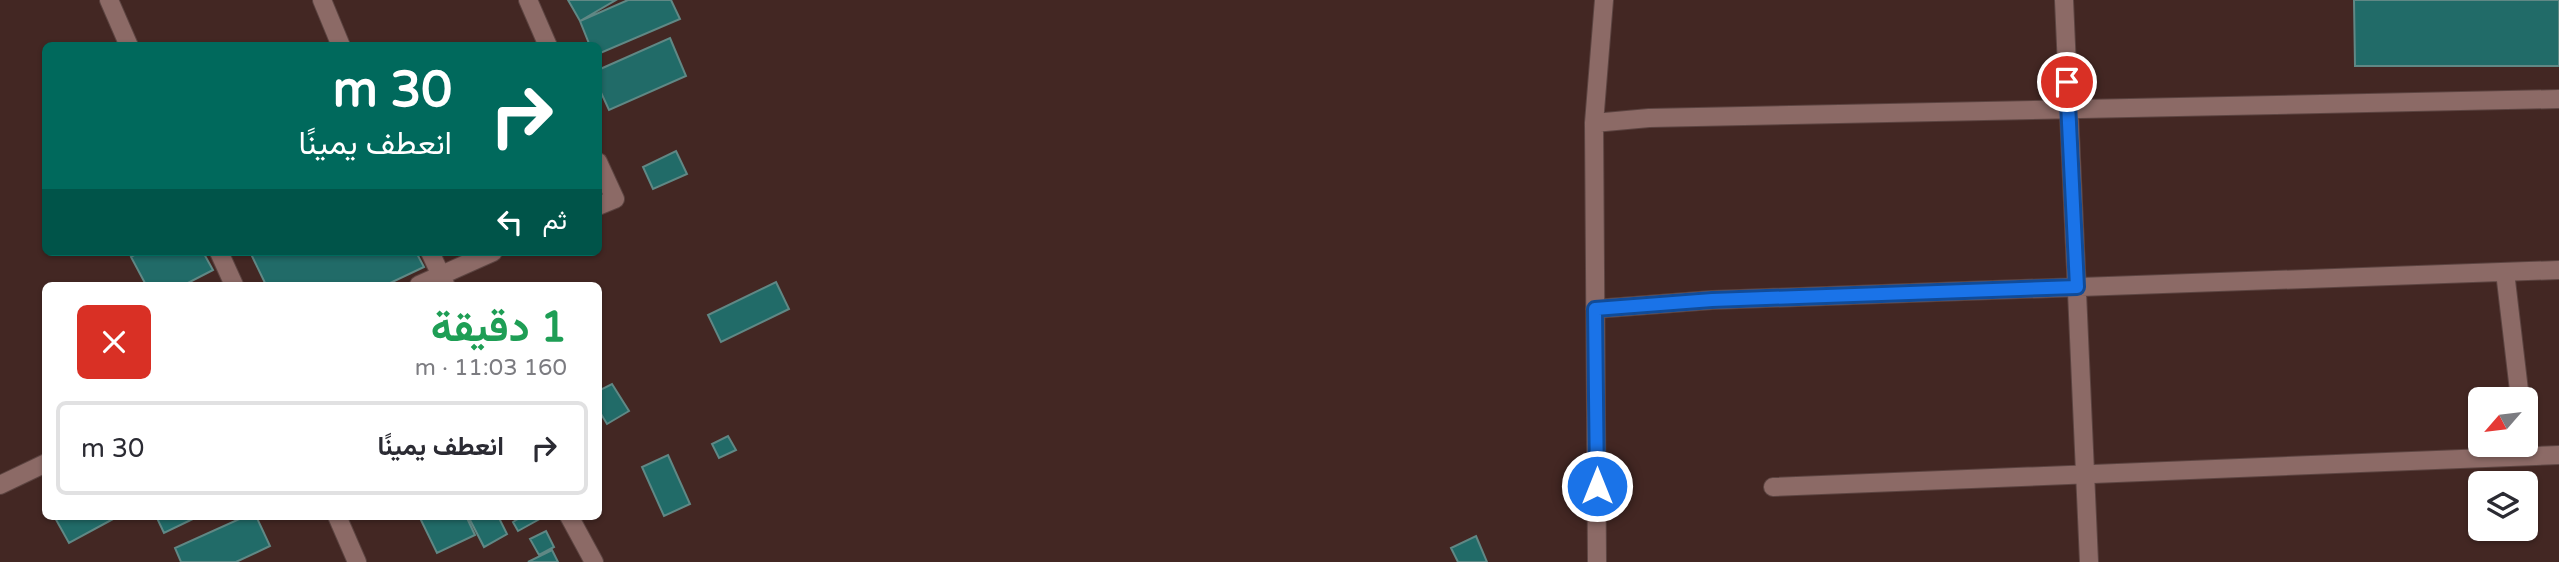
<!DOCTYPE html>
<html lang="ar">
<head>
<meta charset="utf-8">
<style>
  :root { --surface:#fff; --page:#f2f2f3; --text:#2b2b33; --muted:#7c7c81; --line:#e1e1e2 }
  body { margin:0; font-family:"Varela Round",Vazirmatn,sans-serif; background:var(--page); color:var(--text); direction:rtl; height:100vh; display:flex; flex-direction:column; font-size:26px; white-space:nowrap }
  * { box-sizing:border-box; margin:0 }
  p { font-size:23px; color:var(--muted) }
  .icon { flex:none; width:38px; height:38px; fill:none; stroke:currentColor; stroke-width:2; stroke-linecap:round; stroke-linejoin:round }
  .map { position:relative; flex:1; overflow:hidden; direction:ltr }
  .details { position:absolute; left:42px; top:282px; width:560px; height:238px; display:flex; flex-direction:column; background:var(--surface); border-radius:10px; box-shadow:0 2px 5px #0004; direction:rtl }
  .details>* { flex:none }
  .banner { position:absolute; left:42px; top:42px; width:560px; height:214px; border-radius:10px; box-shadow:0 2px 5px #0004; direction:rtl; background:#00695c; color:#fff; overflow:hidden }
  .needle { width:46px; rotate:242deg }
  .fabs { position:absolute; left:2468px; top:387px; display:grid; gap:14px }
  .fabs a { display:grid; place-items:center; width:70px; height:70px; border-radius:10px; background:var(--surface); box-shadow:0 2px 5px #0004; font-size:35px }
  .pin { position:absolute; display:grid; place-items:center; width:60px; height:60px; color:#fff; margin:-30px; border:4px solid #fff; border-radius:50%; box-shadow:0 2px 7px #0007 }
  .me { position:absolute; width:77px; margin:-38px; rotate:0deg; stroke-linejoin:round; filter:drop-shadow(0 0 5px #0008) }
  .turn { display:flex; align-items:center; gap:24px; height:147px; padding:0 35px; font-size:32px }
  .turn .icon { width:91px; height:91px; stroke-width:2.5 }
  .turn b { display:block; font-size:49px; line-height:60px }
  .then { display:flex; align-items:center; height:66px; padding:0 35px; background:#0003; gap:14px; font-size:26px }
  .round { display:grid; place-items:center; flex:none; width:74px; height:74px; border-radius:10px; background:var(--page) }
  .overview { display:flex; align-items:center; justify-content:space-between; height:119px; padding:0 35px }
  h1 { font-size:42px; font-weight:700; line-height:52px; color:#1e9e55 }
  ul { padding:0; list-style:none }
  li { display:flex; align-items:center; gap:21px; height:94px; margin:0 14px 10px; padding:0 21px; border:4px solid var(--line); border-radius:10px }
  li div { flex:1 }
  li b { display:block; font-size:26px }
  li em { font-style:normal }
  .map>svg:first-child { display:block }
  .building { fill:#216b68; stroke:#608885; stroke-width:2 }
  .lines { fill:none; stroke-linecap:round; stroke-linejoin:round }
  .minor-casing { stroke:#5c4441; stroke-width:20 }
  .minor { stroke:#8c6a66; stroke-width:18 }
  .route-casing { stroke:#114b97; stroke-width:18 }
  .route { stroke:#1a73e8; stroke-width:12 }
</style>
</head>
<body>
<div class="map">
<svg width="2559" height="562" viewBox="0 0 2559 562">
  <rect width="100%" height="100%" fill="#432723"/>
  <!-- building -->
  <path class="building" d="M568,0h48l-36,21z
    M628,0h43l9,19 -82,35v-8h-8l-10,-25z
    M2354,0h205v66h-204z
    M670,38l16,38 -77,34 -11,-24v-16z
    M676,151l11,23 -34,15 -10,-22z
    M140,252h63l10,18 -29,15h-38l-15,-28z
    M250,252h166l8,15 -38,18h-120z
    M776,282l13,27 -68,33 -13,-27z
    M612,384l17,27 -22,13 -9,-15v-18z
    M728,436l8,14 -17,8 -7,-14z
    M668,455l22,49 -26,12 -22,-49z
    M54,516h60l1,2 -46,25z
    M156,516h43l-35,17z
    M246,516h10l14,30 -34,16h-55l-6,-14z
    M419,516h47l9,19 -38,18z
    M468,516h30l9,18 -23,13z
    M523,516h22l-27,15 -5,-9z
    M546,531l8,16 -15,8 -9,-16z
    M1476,536l11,26h-29l-7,-14z
    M552,550l6,12h-30z"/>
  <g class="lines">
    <!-- minor casing -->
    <g class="minor-casing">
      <path id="minor" d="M109,0l20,46
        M322,0l19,46
        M528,0l20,46
        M2064,0l25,562
        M1594,123l55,-5 910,-19
        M598,162l17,37 -17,7
        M219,252l15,33
        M430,252l15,32
        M2505,272l15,127
        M419,285l74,-33
        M1595,309l117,-9 847,-30
        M0,485l46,-22
        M1773,487l786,-32
        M337,516l20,46
        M569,516l25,46
        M1597,562l-3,-439 10,-123"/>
    </g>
    <!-- minor -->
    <use href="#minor" class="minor"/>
  </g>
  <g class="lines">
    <!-- route casing -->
    <g class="route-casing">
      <path id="route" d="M1597,486l-2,-177 117,-9 365,-13 -10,-205"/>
    </g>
    <!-- route -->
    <use href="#route" class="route"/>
  </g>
</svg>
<div class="fabs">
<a><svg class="needle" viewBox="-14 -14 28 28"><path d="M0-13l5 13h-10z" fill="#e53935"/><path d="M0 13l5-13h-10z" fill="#7c7c81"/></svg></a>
<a><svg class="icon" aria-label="layers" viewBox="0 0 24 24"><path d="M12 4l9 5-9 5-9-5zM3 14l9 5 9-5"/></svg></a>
</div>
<div class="pin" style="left:2067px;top:82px;background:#d93025"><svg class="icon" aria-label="arrive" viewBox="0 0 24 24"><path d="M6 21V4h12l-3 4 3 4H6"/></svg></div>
<svg class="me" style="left:1597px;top:486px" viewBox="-20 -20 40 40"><circle r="17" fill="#1a73e8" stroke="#fff" stroke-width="3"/><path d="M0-11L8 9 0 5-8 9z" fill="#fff"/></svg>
<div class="banner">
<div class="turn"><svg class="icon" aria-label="right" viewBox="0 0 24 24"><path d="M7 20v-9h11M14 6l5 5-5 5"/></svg><div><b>30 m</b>انعطف يمينًا</div></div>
<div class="then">ثم<svg class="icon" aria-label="left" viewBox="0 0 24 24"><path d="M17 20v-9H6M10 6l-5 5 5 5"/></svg></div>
</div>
<section class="details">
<div class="overview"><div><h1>1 دقيقة</h1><p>160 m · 11:03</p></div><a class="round" style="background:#d93025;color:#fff"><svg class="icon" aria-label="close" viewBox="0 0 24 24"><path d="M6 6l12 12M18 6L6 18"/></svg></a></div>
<ul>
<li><svg class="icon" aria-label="right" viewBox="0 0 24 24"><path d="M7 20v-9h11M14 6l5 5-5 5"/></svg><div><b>انعطف يمينًا</b></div><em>30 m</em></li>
</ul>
</section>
</div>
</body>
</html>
